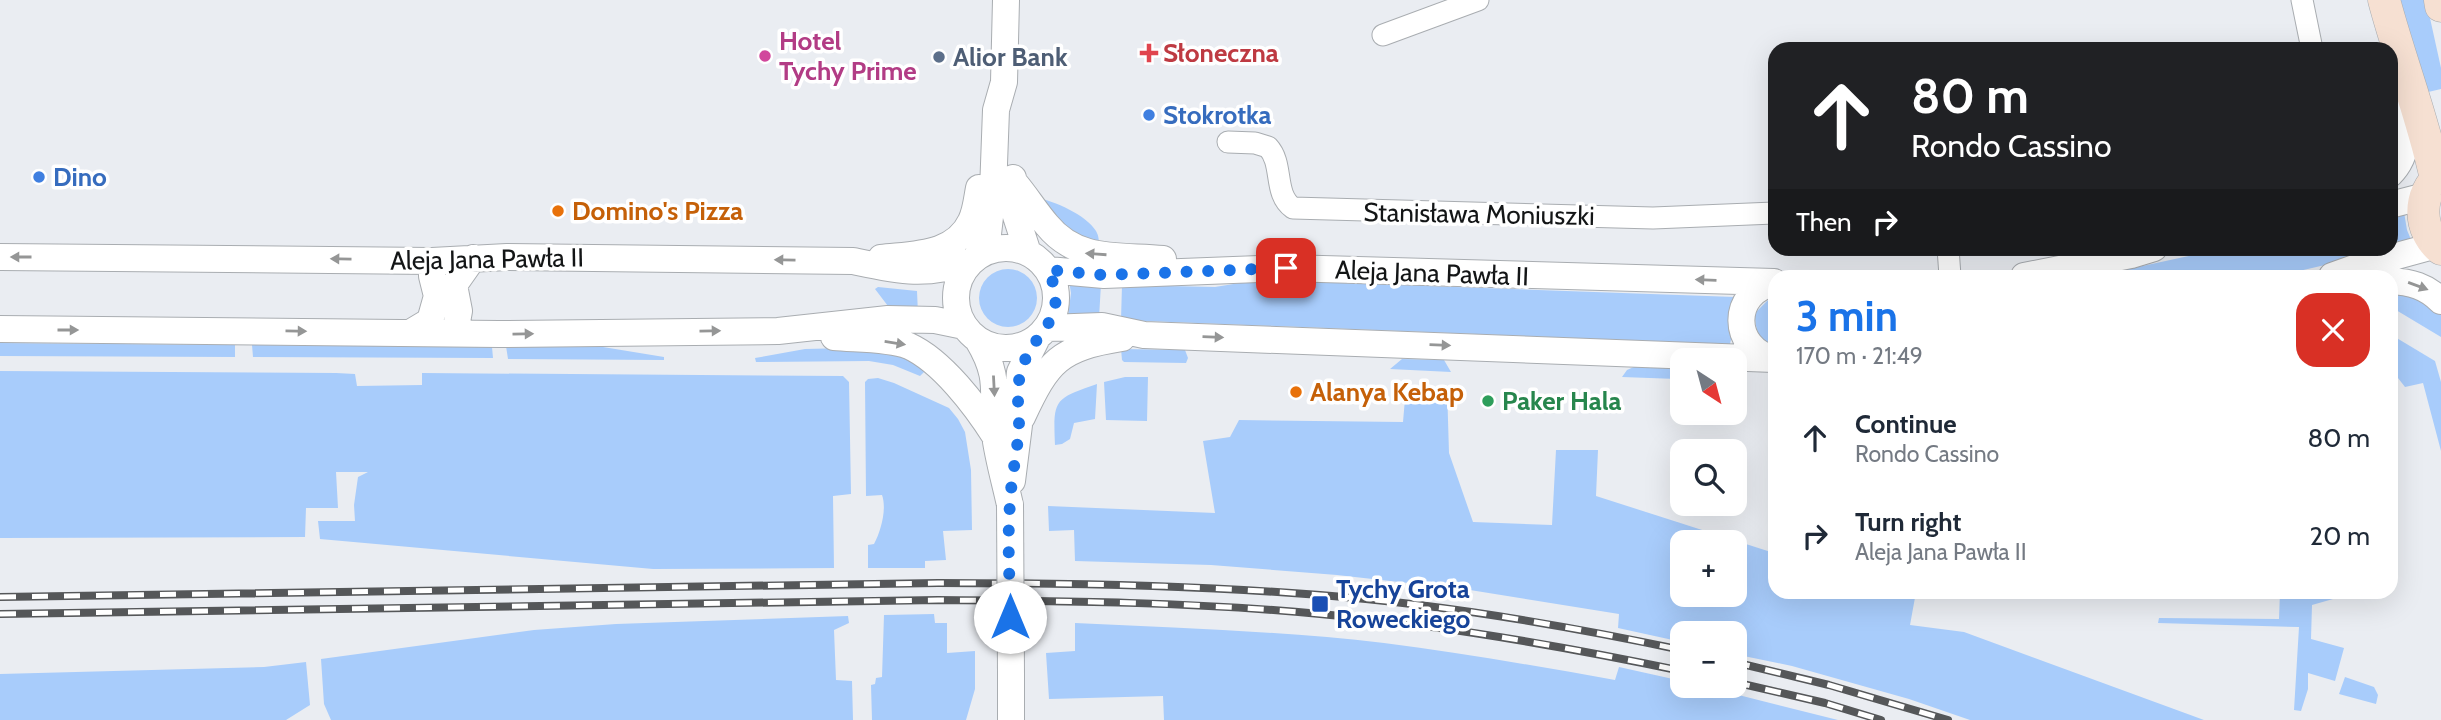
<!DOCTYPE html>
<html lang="en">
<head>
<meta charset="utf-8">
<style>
  :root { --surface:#fff; --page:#f2f2f3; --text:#1f2937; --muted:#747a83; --accent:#1a73e8 }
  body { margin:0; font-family:Cabin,sans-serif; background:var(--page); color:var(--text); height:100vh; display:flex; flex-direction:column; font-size:26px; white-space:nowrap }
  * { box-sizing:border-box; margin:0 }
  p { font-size:23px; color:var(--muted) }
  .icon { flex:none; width:38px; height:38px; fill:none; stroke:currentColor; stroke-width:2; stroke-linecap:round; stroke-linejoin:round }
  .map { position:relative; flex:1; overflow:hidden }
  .details { position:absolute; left:1768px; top:270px; width:630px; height:329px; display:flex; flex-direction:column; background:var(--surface); border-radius:21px; box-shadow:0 7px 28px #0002 }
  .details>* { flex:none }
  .banner { position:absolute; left:1768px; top:42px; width:630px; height:214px; border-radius:21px; box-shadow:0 7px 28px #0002; background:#202124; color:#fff; overflow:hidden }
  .needle { width:46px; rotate:144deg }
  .fabs { position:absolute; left:1670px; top:348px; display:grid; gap:14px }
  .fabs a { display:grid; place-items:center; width:77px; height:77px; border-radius:14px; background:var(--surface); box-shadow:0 7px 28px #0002; font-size:35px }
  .pin { position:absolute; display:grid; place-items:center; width:60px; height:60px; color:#fff; margin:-30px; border-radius:14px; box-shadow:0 4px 10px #0006 }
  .me { position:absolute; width:77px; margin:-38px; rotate:0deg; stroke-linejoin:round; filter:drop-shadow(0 0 5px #0008) }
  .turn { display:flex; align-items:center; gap:24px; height:147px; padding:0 28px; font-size:32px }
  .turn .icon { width:91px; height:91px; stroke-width:2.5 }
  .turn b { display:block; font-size:49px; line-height:60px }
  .then { display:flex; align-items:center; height:66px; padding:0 28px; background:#0003; gap:14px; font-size:26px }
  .round { display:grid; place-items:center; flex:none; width:74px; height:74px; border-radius:21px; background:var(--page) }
  .headline { display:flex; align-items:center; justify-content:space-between; height:119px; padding:0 28px }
  h1 { font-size:42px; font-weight:800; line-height:52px; color:var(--accent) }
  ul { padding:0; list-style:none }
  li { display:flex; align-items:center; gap:21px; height:98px; padding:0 28px }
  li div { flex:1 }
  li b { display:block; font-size:26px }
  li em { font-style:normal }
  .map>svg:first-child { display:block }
  .green { fill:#a8ccfb; fill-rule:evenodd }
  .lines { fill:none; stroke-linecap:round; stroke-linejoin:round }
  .minor-casing { stroke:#a9adb1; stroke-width:23 }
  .tertiary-casing { stroke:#a9adb1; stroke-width:28 }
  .secondary-casing { stroke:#a9adb1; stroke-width:33 }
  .minor { stroke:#fff; stroke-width:21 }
  .tertiary { stroke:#fff; stroke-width:26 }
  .secondary { stroke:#f6e0d2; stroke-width:32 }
  .rail-casing { stroke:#555759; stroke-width:8 }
  .rail { stroke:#fff; stroke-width:5; stroke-dasharray:16; stroke-linecap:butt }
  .tertiary-bridge-casing { stroke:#a9adb1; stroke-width:28; stroke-linecap:butt }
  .tertiary-bridge { stroke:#fff; stroke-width:26 }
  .oneway { fill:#959696 }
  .route { stroke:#1a73e8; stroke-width:12; stroke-dasharray:0 21.6 }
  .health-dot { fill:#e0444e; stroke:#fff; stroke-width:2.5 }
  .hotel-dot { fill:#d1479c; stroke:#fff; stroke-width:2.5 }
  .service-dot { fill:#5c6f8a; stroke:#fff; stroke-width:2.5 }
  .shop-dot { fill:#3f7fe0; stroke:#fff; stroke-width:2.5 }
  .food-dot { fill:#e8710a; stroke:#fff; stroke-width:2.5 }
  .leisure-dot { fill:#2e9e5b; stroke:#fff; stroke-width:2.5 }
  .transit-dot { fill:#1a4fb4; stroke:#fff; stroke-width:2.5 }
  .labels { text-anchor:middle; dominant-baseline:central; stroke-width:7; stroke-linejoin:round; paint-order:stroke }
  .hotel-label { font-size:26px; font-weight:bold; fill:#b23c85; stroke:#fff; text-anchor:start }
  .health-label { font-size:26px; font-weight:bold; fill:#be3a42; stroke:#fff; text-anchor:start }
  .service-label { font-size:26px; font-weight:bold; fill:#4e5e75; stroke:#fff; text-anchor:start }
  .shop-label { font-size:26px; font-weight:bold; fill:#366cbe; stroke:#fff; text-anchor:start }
  .food-label { font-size:26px; font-weight:bold; fill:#c56008; stroke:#fff; text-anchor:start }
  .street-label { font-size:26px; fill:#131516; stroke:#fff }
  .leisure-label { font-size:26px; font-weight:bold; fill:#27864d; stroke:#fff; text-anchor:start }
  .transit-label { font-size:26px; font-weight:bold; fill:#164399; stroke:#fff; text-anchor:start }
</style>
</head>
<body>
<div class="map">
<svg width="2441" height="720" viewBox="0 0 2441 720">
  <rect width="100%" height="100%" fill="#eaedf2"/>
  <!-- green -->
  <path class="green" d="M2399,0h27l15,68v21l-17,4z
    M1037,198c18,3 49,17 59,33 3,5 3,10 3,16l-17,-2z
    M2404,212l3,18 5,12 -21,4v-30z
    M2221,249h128l2,10 -74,17h-166l13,-6z
    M979 298a29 29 0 1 1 58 0a29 29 0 1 1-58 0Z
    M1258,280l477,17c-13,18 0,32 -5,47l-609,-24 1,-35 93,2z
    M1069,281l32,3 -2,34 -31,-2 3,-23z
    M878,287l39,4 1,23 -27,-4 -16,-21z
    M2391,289h14l36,21v27l-50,-30z
    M1774,297v48c-16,-4 -19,-17 -19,-32l14,-14z
    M2390,334l45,27 6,21v69l-18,-68 -18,4 -14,-18z
    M0,343l235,2v12l-235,-1z
    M252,345l240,2 1,11 -240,-1z
    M506,346l97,1 61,10v3l-156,-1z
    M888,347l39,22 -7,7 -27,-11 -24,-4 -113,1 -1,-4 50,-9z
    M1121,349l64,1 3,8 -2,5 -62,-1 -2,-2z
    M1402,359l42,1 7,12 -61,-3z
    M1636,366l37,2 9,7 -5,4 -55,-2 5,-7z
    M0,371l336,2 19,1 2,12 65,-1v-12l421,3 6,6 2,112 -18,2 1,72 -181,1 -333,-30 -2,-18h37l-1,-16 4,-28 10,-5h-32l2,36h-32l-1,29 -305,1z
    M1125,377h23l-1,44 -41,-1 -2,-38z
    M878,378l16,5 55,25 9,11 7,13 6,38 1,60 -29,1 3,29 -21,1v7h-57v-23l6,-1c7,-13 13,-35 8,-49l-16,1 -1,-114 3,-3z
    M1097,384l-2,35 -21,4 -4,16 -8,5 -7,1c-2,-46 -1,-46 42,-61z
    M1406,387h41l2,66 24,69 79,3 4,-75h42l-2,46 178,57v39h142l-6,33 54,7 240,88h-234l-61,-21 -117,-33 -58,-12v-20h-52v8l-64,-14 1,-14 -149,-24 -133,-15 -126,-10 -136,-4 -1,-31 -25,1 -1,-25 167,7 -12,-72 27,-4 9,-17 164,2zM1682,542h52v53h-52z
    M2280,592h50l3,7 -21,6 -1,34 33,9 -9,33 -27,-8v16l-7,22 -7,-1 5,-83 -141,-4 1,-5 120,1z
    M934,614l1,9h12v30l28,-2v38l-9,31h-94l-1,-35 4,-1 1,-6 6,-1 2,-62z
    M848,616l1,7 -15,7 2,50 16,1 1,39h-522l-7,-16 -3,-45 213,-29 82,-6z
    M1075,623c103,5 206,8 309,20 77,10 154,23 231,37l4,-13 63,14v5h21l135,34h-674l-1,-24 -114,3 -3,-46 29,-2z
    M306,662l4,43 -24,15h-286v-46l264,-7z
    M2345,677l29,10 4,8 -2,9 -37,-10z"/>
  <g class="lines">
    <!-- minor casing -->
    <g class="minor-casing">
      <path id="minor" d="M2302,0l10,49
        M1383,35l95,-35
        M1228,142l27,1 13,4c16,17 5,47 25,61l360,10 121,-5
        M1948,248l2,28"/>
    </g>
    <!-- tertiary casing -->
    <g class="tertiary-casing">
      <path id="tertiary" d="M2390,174c20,-19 20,-54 16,-79
        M1013,178l2,35 13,40
        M1014,182c12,14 21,29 33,43 30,37 71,30 116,34
        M2390,205l35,-9
        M956 298a50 50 0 1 1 100 0a50 50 0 1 1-100 0Z
        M0,257l432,4 75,-4 346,4c47,10 72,16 119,0
        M881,258c32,-4 74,-2 90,-37 5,-10 6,-23 8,-33
        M976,258l12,-24 5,-43 3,-81 8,-28 2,-82
        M1048,270l56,5 183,-7 487,14
        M2024,276l107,-21 23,-7
        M2332,276l28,-10 77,-21
        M2390,281c21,1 36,5 51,20
        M1774,283c-44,9 -43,66 0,76
        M1047,328l55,-2 42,9 630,24
        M0,329l499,5 279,-3 110,-12 47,1 29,6
        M410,333l20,-12 7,-25 -5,-20v-15
        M455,333l4,-22 -5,-26 19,-27
        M834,337c21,2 56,1 75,9 33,15 67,60 86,90
        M978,340c24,40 13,53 17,95 3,23 10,47 15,70
        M1022,417c26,-56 37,-69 100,-79
        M1012,481l7,-56v-43l1,-10 16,-32
        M1011,720v-47"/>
    </g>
    <!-- secondary casing -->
    <g class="secondary-casing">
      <path id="secondary" d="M2384,0c16,60 39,118 52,179
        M2440,0l1,6
        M2441,175c-24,19 -23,55 0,74"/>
    </g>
    <!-- minor -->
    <use href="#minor" class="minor"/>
    <!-- tertiary -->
    <use href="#tertiary" class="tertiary"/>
    <!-- secondary -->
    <use href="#secondary" class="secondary"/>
    <!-- rail casing -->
    <g class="rail-casing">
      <path id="rail" d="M0,597l938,-14c127,0 255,2 382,12 121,9 243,30 362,55
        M0,614l938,-14c128,1 255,2 382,14 122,11 242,32 362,57
        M1734,662l95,23 119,35
        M1734,682l91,21 56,17"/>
    </g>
    <!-- rail -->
    <use href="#rail" class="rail"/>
    <!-- tertiary-bridge casing -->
    <g class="tertiary-bridge-casing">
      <path id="tertiary-bridge" d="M1010,505l1,168"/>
    </g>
    <!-- tertiary-bridge -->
    <use href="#tertiary-bridge" class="tertiary-bridge"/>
  </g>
  <!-- one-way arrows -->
  <defs><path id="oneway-solid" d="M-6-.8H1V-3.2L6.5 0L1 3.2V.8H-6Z" transform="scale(1.75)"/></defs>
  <g class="oneway">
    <use href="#oneway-solid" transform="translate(1096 254) rotate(-176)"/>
    <use href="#oneway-solid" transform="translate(21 257) rotate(180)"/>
    <use href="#oneway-solid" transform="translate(341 259) rotate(-179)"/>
    <use href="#oneway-solid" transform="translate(785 260) rotate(-179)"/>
    <use href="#oneway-solid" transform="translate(1706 280) rotate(-178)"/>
    <use href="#oneway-solid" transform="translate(2418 286) rotate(20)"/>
    <use href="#oneway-solid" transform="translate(68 330)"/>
    <use href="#oneway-solid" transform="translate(296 331) rotate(1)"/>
    <use href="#oneway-solid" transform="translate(710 331) rotate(-1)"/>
    <use href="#oneway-solid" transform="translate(523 334) rotate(-1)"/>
    <use href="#oneway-solid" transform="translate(1213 337) rotate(2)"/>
    <use href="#oneway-solid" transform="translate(895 343) rotate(9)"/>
    <use href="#oneway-solid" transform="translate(1440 345) rotate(2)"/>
    <use href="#oneway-solid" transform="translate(994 386) rotate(87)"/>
  </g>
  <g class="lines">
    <!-- route -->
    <path class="route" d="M1010,617c0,-38 -3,-76 0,-113 1,-27 8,-53 9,-80 0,-16 -3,-32 1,-48 9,-46 53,-52 28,-106l56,5 182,-7"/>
  </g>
  <!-- markers -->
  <path class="health-dot" d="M1145.5 42.5h7v7h7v7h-7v7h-7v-7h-7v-7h7z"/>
  <circle class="hotel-dot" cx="765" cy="56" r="7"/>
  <circle class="service-dot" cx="939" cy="57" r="7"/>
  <g class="shop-dot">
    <circle cx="1149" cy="115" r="7"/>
    <circle cx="39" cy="177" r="7"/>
  </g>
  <g class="food-dot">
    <circle cx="558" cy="211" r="7"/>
    <circle cx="1296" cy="392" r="7"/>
  </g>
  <circle class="leisure-dot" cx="1488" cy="401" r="7"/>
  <rect class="transit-dot" x="1311" y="595" width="18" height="18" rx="3.5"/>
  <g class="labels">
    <!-- hotel labels -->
    <g class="hotel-label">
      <text x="779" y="41">Hotel<tspan x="779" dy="30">Tychy Prime</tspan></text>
    </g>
    <!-- health labels -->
    <g class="health-label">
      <text x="1163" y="53">Słoneczna</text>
    </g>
    <!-- service labels -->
    <g class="service-label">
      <text x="953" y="57">Alior Bank</text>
    </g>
    <!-- shop labels -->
    <g class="shop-label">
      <text x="1163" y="115">Stokrotka</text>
      <text x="53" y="177">Dino</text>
    </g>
    <!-- food labels -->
    <g class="food-label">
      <text x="572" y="211">Domino's Pizza</text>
      <text x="1310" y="392">Alanya Kebap</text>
    </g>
    <!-- street labels -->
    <g class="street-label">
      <text transform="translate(1479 214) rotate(1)">Stanisława Moniuszki</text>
      <text transform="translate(487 259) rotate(-1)">Aleja Jana Pawła II</text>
      <text transform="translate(1432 273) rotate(2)">Aleja Jana Pawła II</text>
    </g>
    <!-- leisure labels -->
    <g class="leisure-label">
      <text x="1502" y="401">Paker Hala</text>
    </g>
    <!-- transit labels -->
    <g class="transit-label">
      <text x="1336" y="589">Tychy Grota<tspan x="1336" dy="30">Roweckiego</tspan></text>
    </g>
  </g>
</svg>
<div class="fabs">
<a><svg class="needle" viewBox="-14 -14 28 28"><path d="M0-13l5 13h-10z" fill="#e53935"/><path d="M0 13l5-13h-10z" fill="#747a83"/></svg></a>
<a><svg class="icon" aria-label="search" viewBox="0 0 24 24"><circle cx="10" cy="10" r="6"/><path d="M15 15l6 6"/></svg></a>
<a>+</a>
<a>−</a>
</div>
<div class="pin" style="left:1286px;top:268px;background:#d93025"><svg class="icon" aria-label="arrive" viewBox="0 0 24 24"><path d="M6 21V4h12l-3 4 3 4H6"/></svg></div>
<svg class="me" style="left:1010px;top:617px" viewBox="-20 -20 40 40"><circle r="19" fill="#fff"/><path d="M0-13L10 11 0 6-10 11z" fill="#1a73e8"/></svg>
<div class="banner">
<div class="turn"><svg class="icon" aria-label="ahead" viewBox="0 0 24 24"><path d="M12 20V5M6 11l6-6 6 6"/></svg><div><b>80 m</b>Rondo Cassino</div></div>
<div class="then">Then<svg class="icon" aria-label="right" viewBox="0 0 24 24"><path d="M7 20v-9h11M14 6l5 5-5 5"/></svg></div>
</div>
<section class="details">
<div class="headline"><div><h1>3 min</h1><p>170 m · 21:49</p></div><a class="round" style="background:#d93025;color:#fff"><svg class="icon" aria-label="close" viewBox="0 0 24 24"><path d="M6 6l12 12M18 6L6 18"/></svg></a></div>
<ul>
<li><svg class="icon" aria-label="ahead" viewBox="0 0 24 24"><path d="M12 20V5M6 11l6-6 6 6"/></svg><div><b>Continue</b><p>Rondo Cassino</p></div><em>80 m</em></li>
<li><svg class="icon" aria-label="right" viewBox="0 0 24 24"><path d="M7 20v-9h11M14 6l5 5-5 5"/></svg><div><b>Turn right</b><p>Aleja Jana Pawła II</p></div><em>20 m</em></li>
</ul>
</section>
</div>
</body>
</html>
